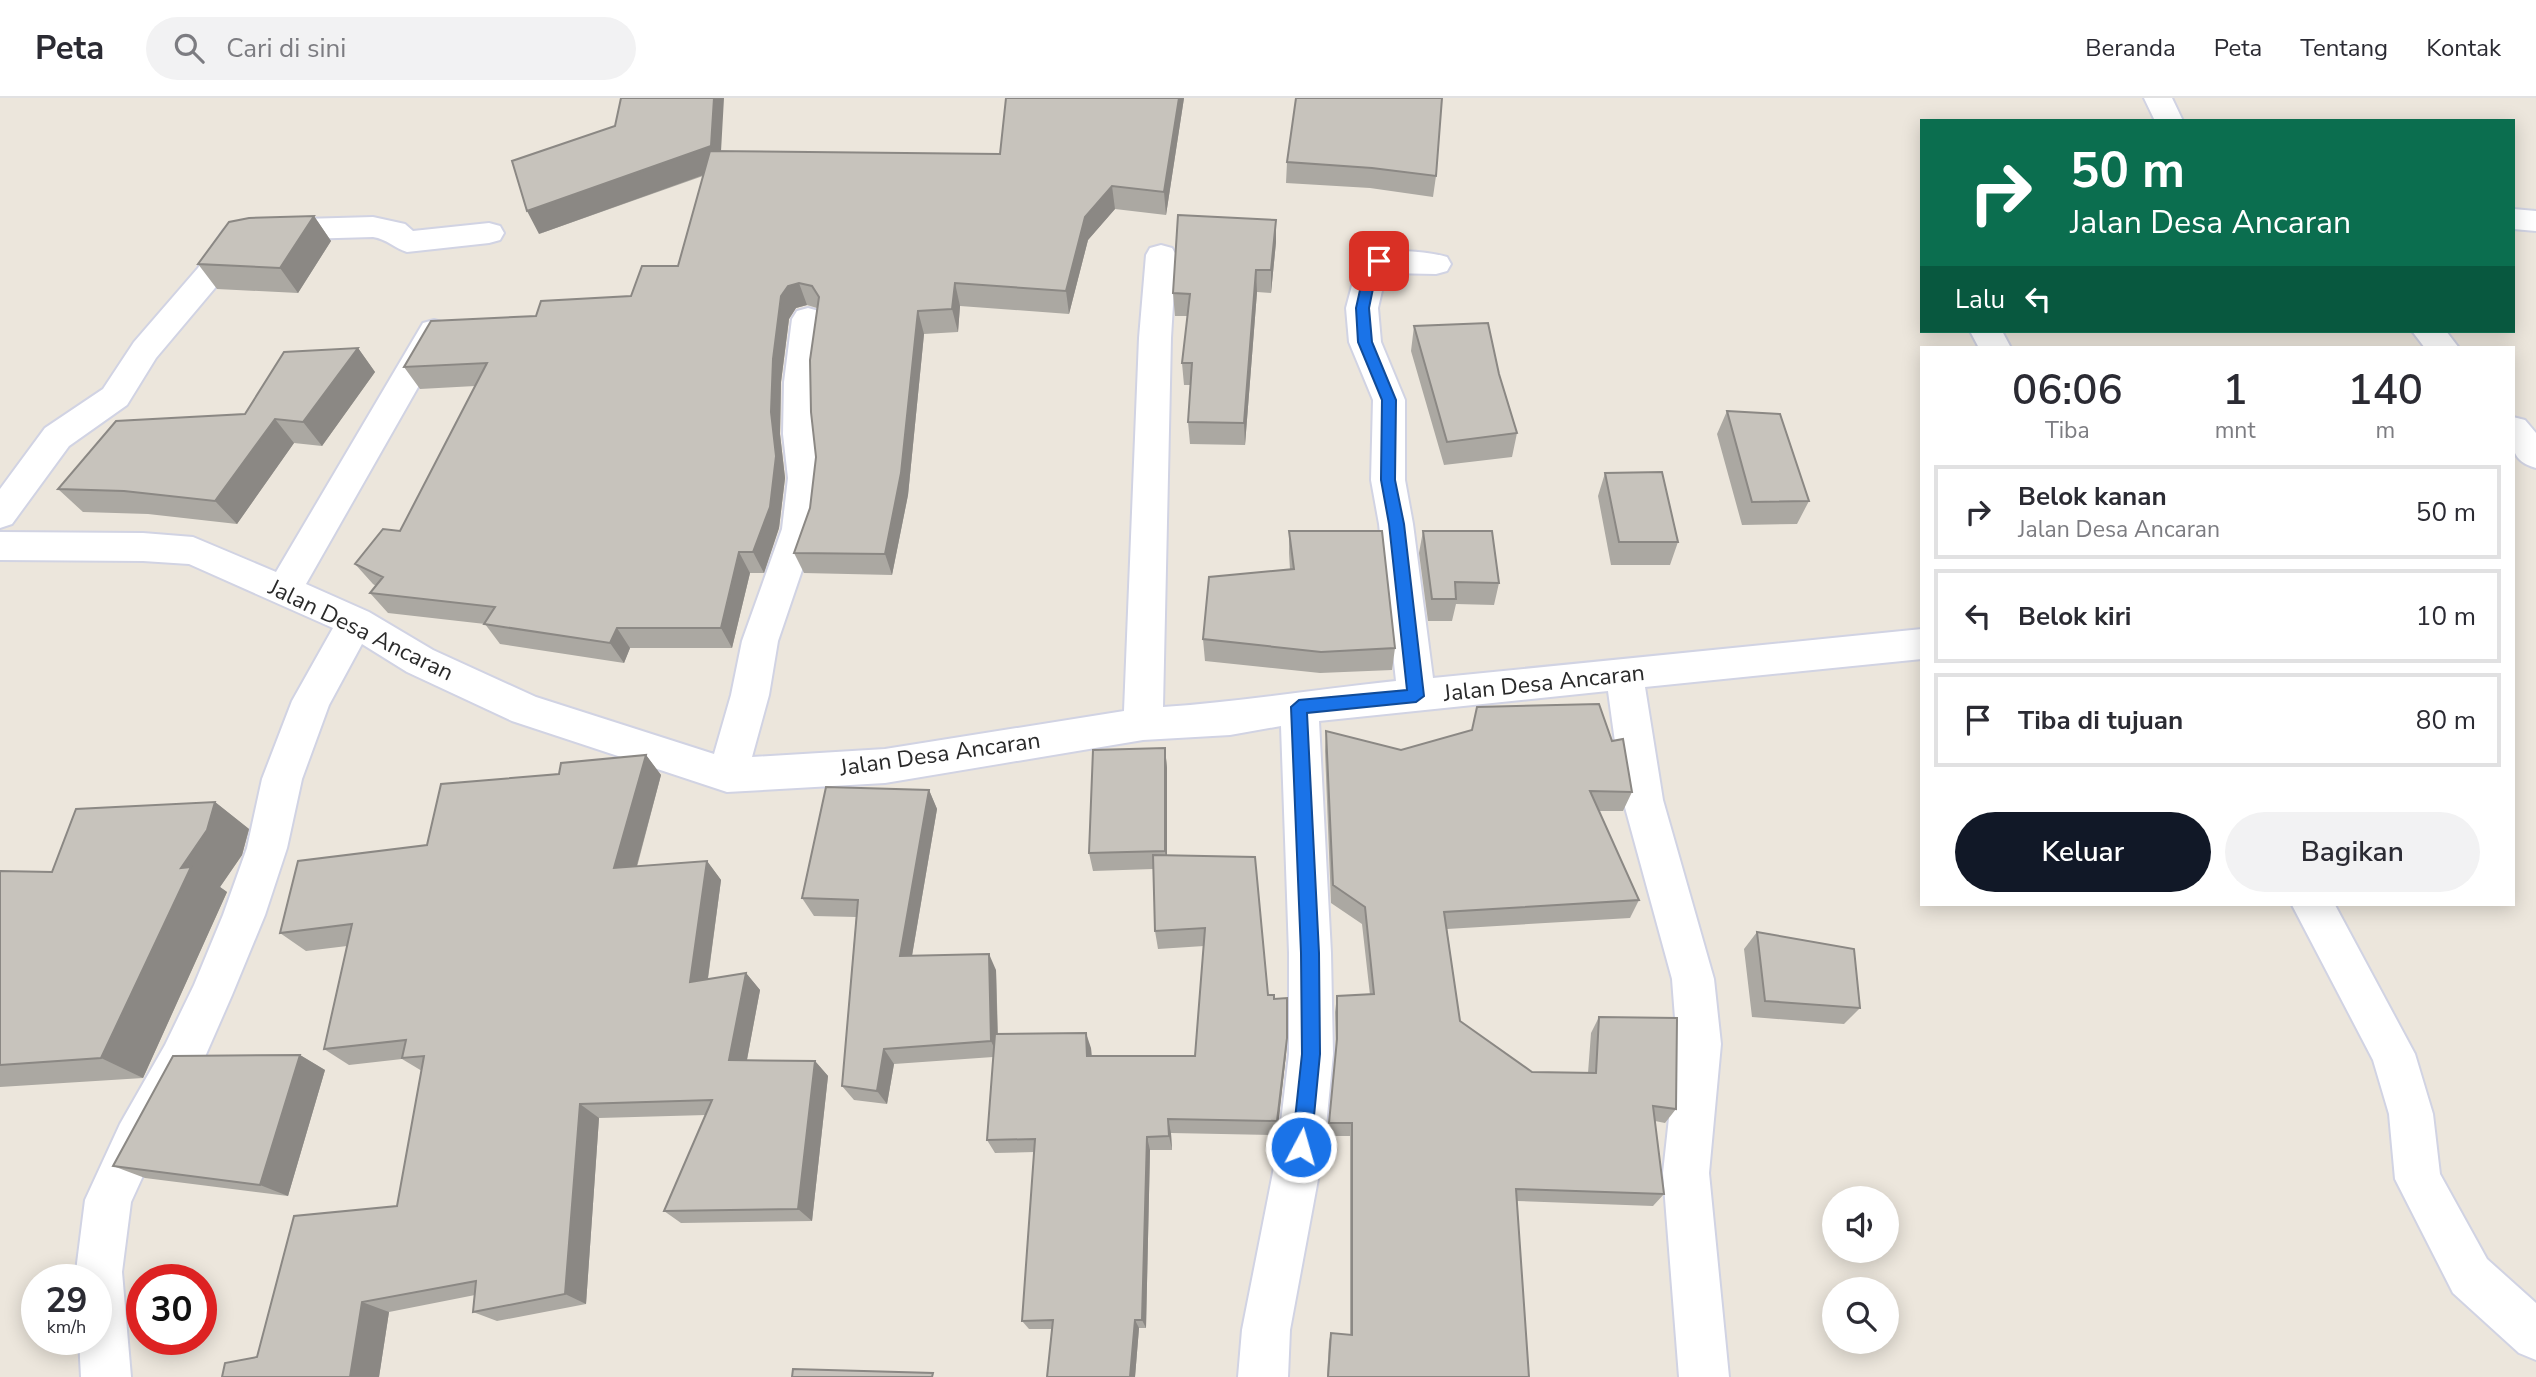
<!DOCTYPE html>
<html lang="id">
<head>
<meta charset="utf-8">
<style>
  :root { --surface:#fff; --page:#f2f2f3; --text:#2b2b33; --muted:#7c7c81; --line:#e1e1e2; --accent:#111827 }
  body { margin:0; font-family:"Nunito Sans",sans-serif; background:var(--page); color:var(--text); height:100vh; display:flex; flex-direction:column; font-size:26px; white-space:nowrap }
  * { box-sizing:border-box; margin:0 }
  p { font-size:23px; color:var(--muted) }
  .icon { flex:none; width:38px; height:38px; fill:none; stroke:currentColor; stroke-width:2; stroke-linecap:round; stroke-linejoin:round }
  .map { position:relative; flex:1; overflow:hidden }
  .details { position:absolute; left:1920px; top:248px; width:595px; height:560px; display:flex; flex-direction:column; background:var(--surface); border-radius:0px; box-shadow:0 4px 18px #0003 }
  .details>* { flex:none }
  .top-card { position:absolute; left:1920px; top:21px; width:595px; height:214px; border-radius:0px; box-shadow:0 4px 18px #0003; background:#0b6e4f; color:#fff; overflow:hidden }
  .buttons { position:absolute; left:1822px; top:1088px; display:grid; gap:14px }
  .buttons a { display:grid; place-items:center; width:77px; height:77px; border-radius:50%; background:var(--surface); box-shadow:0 4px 18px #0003; font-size:35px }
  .speed { position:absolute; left:21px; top:1166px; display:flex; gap:14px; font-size:35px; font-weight:700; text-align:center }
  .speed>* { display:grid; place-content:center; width:91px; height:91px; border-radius:50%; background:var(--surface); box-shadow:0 4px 18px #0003; line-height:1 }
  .speed small { font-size:18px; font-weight:400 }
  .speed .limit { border:10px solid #d22; background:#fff; color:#111 }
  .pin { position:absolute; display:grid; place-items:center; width:60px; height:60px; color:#fff; margin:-30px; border-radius:14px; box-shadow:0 4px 10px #0006 }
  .me { position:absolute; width:77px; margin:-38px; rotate:6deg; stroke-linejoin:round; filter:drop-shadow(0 0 5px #0008) }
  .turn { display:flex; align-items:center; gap:24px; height:147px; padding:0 35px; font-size:32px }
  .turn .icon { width:91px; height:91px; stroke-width:2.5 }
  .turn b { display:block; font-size:49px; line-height:60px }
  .then { display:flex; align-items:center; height:66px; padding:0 35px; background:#0003; gap:14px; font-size:26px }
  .eta { display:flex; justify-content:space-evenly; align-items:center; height:119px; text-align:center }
  .eta b { font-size:42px; font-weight:600; line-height:49px }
  .button { display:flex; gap:14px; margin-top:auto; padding:14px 35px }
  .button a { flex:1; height:80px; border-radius:42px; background:var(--accent); color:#fff; font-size:28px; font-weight:600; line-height:80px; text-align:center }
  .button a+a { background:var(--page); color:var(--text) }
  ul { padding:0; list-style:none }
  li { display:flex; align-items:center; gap:21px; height:94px; margin:0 14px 10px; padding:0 21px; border:4px solid var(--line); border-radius:0px }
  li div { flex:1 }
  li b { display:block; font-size:26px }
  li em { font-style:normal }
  header { display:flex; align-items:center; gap:42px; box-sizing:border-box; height:98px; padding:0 35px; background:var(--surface); border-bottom:2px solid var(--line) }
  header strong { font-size:33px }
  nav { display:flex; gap:38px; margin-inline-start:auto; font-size:24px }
  .search { width:490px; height:63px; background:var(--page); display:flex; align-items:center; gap:18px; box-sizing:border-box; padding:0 24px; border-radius:38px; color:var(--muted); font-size:26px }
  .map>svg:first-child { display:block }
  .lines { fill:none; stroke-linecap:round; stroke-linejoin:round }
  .minor-casing { stroke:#d1d3e3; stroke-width:4 }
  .minor { fill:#fff; fill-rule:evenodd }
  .wall { fill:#aba8a2 }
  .shaded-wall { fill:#8b8884 }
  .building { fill:#c7c3bc; stroke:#8b8884; stroke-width:2 }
  .route { fill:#1a73e8; stroke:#114b97; stroke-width:2 }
  .labels { text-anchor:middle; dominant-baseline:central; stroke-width:6; stroke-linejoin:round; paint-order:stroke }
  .street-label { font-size:23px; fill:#2a2a2a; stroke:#fff }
</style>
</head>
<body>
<header>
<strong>Peta</strong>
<div class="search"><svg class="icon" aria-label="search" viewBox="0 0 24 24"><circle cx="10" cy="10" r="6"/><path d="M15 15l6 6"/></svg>Cari di sini</div>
<nav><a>Beranda</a><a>Peta</a><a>Tentang</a><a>Kontak</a></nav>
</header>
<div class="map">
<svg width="2536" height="1279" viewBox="0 0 2536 1279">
  <rect width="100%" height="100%" fill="#ece6dc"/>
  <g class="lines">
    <!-- minor casing -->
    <g class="minor-casing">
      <path id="minor" d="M2144,0h28l11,23h-28z
        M2513,111l23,2v20l-23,-2z
        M373,119l32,7 8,7 76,-8 11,3 4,7 -4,7 -11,3 -82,9c-13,-4 -20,-13 -34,-15l-106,3 -21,4 -26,38 -64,76 -29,47 -58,41 -57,78 -12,4v-39l45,-61 58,-39 31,-47 64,-74 26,-38 22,-8 21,-2z
        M1161,147l11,3 4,7 -5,83 -8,369c78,-5 155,-18 233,-26l-17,-157 -8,-44 2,-80 -24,-58 -3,-34 12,-45 4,-7c24,-7 61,-6 85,1l4,7 -4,7 -11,3 -50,-1 -8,35 3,34 24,58v80l8,44 20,154 489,-49v30l-277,28 18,113 51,179 7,65 -12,129 20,204h-50l-16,-204 14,-129 -5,-65 -49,-179 -15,-109 -289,30 12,232 2,101 -9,93 -34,183 -2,47h-50l4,-47 36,-183 11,-93v-101l-8,-227 -51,9 -87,5 -258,43 -158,9 -215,-71 -105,-49 -45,-28 -33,61 -27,74 -15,69 -22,67 -33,80 -35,80 -45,81 -21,46 -9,70 9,105h-50l-2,-38h17v-60h-21l10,-79 35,-76 45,-79 29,-60 29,-70 24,-67 15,-69 30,-78 41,-73 -144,-64 -46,-3 -143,-1v-28l143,1 50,4 83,35 147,-249 11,-3 11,3 5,8 -144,253 63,28 64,38 103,47 178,57 17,-59 11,-54 40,-112 6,-51 -5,-44 1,-52 8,-63 5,-8 11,-3 11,3 5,8 -8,63 1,52 5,44 -6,51 -38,112 -9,54 -17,62 133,-8 239,-38 15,-373 7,-83 4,-7z
        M1970,233h32l9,17h-32z
        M2412,233h34l13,17h-34z
        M2513,319l12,3 11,13v35c-29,-8 -23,-26 -23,-51z
        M2292,807h43l80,149 18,60 7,60 47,85 49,44v57l-17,-7 -66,-60 -58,-114 -6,-65 -16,-54z"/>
    </g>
    <!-- minor -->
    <use href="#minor" class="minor"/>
  </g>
  <!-- wall -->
  <path class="wall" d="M1184,0l-18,117 -51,-6 -27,31 -19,74 -109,-8 -2,26 -34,2 -16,161 -16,80 -88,-2 -10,-20 16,-45 6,-51 1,-149 -10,-3 -11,3 -7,11 -8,63 -1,52 5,44 -6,50 -15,45h-14l-18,75h-102l-6,15 -124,-19 -15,-20 -97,-11 -18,-20 6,-7 -3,-2 -18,-20 45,-33 75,-145 -55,3 -16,-22 132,-51 95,-20 47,-30 25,-90 -164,58 182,-83 279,3z
    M1296,0l140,78 -3,21 -63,-9 -84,-5 1,-21z
    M314,118l17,25 -33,52 -81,-4 -19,-25z
    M1276,144l-5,51 -14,-1 -12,153 -55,-1 -2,-22 3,-37h-7l-2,-22 6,-47h-13l-2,-23z
    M1414,228l85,48 18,59 -5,24 -68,8 -33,-114z
    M358,250l17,24 -53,74 -28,-3 -57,81 -89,-10 -65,-2 -25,-23 187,-75z
    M1727,313l82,90 -12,23 -55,1 -25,-91z
    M1605,375l73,69 -8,23h-59l-13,-69z
    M1289,433l106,117 -3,22 -72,3 -115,-12 -2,-22 87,-69 -1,-17z
    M1423,433l76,52 -5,22 -38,-1 -4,17h-24l-9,-68z
    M1326,633l75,19 231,42 -9,19h-24l40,89 -9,18 -183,11 13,92 72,51 56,1 3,-40 8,-16 77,92 -11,14 -10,-2 9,73 -11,12 -136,-5 12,176h-202l2,-36 2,-8 19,2v-199h-22l8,-82 -1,-42 2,-16 33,-1 -8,-71 -31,-21 -6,-152z
    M1165,650l2,20v87l101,140 6,4 13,39 -1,16 -9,81 -106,-2 1,17h-22l-4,178h-7l-4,49h-88l5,-48h-23l-7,-8 12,-169 -39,1 -8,-13 6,-83 -99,7 -7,40 -33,-4 -12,-14 14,-169 -42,-1 -12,-18 127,-108 8,19 -25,147 84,14 2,64 93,14 1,8h103l9,-110 -46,3 -3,-18 -2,-62 -60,2 -4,-18z
    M646,657l15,20 -24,92 70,-6 14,19 -13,99 38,-6 14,17 -13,70 68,1 13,15 -16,145 -131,2 -17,-12 42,-96 -107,3 -13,186 -89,17 -24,-9 2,-17 -86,17 -10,65h-157l35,-20 140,-151 25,-135 -20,-12 -53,6 -25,-16 23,-103 -41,5 -26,-18 147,-88 132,-71z
    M215,704l34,27 -7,26 -22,32 7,5 -84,186 -143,9v-216l52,1z
    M1757,834l103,76 -16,16 -92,-7 -8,-68z
    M300,957l25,15 -37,126 -143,-18 -32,-12z"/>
  <!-- shaded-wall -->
  <path class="shaded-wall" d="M714,0h10l-4,71 -181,65 -12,-23z
    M1179,0h5l-18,117 -2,-23z
    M1112,88l3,23 -27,31 -19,74 -3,-23 19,-74z
    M314,118l17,25 -33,52 -18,-25z
    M1276,122v22l-5,51v-23z
    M1256,172l1,22 -12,153 -1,-22z
    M799,185l8,22 -11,3 -7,11 -8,63 -1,52 5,44 -6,50 -15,45 -11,-21 18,-140 2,-53 8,-63 7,-10z
    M955,185l5,23 -2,26 -6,-23z
    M918,213l6,23 -16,161 -16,80 -7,-21z
    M358,250l17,24 -53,74 -19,-24z
    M275,321l19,24 -57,81 -22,-23z
    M739,454l11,21 -18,75 -11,-20z
    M617,530l13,20 -6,15 -14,-20z
    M1165,650l2,20v101l-2,-18z
    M646,657l15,20 -30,112 -17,-19z
    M929,692l8,19 -28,164 -9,-17z
    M215,704l34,27 -7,26 -22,32 7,5 -84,186 -42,-20 80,-190z
    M707,763l14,19 -16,119 -15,-17z
    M989,856l7,16 2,86 -7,-15z
    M746,875l14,17 -16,85 -15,-15z
    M1086,935l5,15 1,23 -5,-15z
    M1287,940l-1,16 -9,81v-14z
    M884,951l10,15 -7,40 -10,-13z
    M300,957l25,15 -37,126 -28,-11z
    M815,963l13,15 -16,145 -14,-12z
    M580,1006l19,14 -13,186 -21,-10z
    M1168,1021l3,14 1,17 -3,-14z
    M1147,1039l3,13 -4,178 -4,-8z
    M362,1204l27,10 -10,65h-29z
    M1135,1222l4,8 -4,49h-5z"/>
  <!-- building -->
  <path class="building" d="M621,0h93l-3,48 -184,65 -15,-50 103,-35z
    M1006,0h173l-15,94 -52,-6 -27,31 -19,74 -111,-8 -3,26 -34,2 -17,162 -16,81 -91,-1 16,-45 6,-51 -5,-45 -1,-52 9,-63 -7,-11 -13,-3 -11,3 -7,10 -8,63 -2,53 5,44 -6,51 -17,45h-14l-18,76h-104l-7,15 -126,-19 11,-17 -125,-14 13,-16 -28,-13 28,-35 17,2 87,-168 -83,4 27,-46 105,-5 5,-15 90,-5 11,-30h36l32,-115 290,3z
    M1296,0h146l-6,78 -64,-8 -85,-6z
    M1178,117l98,5 -5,50h-15l-12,153 -56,-1 4,-59h-10l8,-69 -17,-1z
    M314,118l-34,52 -82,-4 31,-42 20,-4z
    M1488,225l11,51 18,59 -70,9 -33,-116z
    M358,250l-55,74 -28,-3 -60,82 -91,-10 -66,-2 58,-68 129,-7 39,-62z
    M1727,313l53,3 29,87 -57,1z
    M1662,374l16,70h-59l-14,-69z
    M1289,433h93l13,117 -74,4 -118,-13 6,-62 85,-8z
    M1423,433h69l7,52 -44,-1 1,17h-24z
    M1599,606l13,37 11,-2 9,53 -42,-1 49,109 -195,12 16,109 72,51 64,1 3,-56 78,1 -1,91 -23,-3 11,88 -148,-5 13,188h-201l3,-44 21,2v-212h-23l8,-84v-43l37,-2 -9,-87 -32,-22 -7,-154 75,19 71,-20 5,-23z
    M1165,650v103l-76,2 4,-103z
    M646,657l-32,113 93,-7 -17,121 56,-9 -17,87 86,1 -17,148 -134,2 48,-111 -132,4 -15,190 -92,18 3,-31 -114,21 -12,75h-128l3,-14 32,-6 37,-141 103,-10 27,-150 -22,2 4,-18 -82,9 28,-125 -72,9 18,-72 129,-16 14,-61 118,-10 2,-11z
    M826,689l103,3 -29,166 89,-2 2,87 -107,8 -7,42 -35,-5 16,-186 -56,-2z
    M215,704l-8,28 -26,38 10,-1 -90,191 -101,7v-194l52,1 24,-63z
    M1153,757l102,2 13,138h6v4l13,-1v40l-10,83 -109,-2 1,17 -22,1 -5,183h-7l-5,57h-83l6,-57 -31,1 13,-182 -48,1 8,-106 91,-1 1,23h108l10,-128 -50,3z
    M1757,834l97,17 6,59 -95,-7z
    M300,957l-40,130 -147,-19 60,-110z
    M793,1271l140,4 -1,4h-140z"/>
  <!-- route -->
  <path class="route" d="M1379,159l6,4 -8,8 -8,39 3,34 24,58 -1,80 9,44 20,172 -8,6 -109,11 12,240 1,101 -9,93 -3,7 -7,2 -7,-2 -2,-7 10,-93 -1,-101 -10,-246 8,-7 108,-10 -18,-166 -8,-44 1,-80 -24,-58 -2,-34 10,-45z"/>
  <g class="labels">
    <!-- street labels -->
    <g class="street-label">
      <text transform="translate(361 532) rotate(26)">Jalan Desa Ancaran</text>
      <text transform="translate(1544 585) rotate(-6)">Jalan Desa Ancaran</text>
      <text transform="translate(940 656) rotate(-8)">Jalan Desa Ancaran</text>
    </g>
  </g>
</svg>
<div class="buttons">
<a><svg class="icon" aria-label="sound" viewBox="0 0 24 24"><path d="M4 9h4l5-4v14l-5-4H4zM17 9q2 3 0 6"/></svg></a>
<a><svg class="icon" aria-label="search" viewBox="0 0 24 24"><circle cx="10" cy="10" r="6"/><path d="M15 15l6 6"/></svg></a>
</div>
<div class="speed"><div>29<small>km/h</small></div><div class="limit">30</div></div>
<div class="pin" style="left:1379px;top:163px;background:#d93025"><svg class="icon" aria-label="arrive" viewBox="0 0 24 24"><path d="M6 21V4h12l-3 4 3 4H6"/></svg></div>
<svg class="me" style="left:1301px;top:1049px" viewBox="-20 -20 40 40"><circle r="17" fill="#1a73e8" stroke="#fff" stroke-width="3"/><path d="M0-11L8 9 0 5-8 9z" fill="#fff"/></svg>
<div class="top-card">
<div class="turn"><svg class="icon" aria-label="right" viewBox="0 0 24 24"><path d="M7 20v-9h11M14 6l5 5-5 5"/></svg><div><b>50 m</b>Jalan Desa Ancaran</div></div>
<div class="then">Lalu<svg class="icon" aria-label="left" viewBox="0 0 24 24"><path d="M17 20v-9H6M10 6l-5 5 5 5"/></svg></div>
</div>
<section class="details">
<div class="eta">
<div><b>06:06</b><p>Tiba</p></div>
<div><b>1</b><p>mnt</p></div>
<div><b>140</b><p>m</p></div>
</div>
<ul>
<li><svg class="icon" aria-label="right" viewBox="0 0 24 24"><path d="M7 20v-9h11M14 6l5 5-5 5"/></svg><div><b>Belok kanan</b><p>Jalan Desa Ancaran</p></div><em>50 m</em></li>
<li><svg class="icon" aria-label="left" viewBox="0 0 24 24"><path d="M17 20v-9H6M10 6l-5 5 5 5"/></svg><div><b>Belok kiri</b></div><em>10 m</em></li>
<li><svg class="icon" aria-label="arrive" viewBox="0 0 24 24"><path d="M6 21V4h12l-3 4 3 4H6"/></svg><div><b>Tiba di tujuan</b></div><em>80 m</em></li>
</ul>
<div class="button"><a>Keluar</a><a>Bagikan</a></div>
</section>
</div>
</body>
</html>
